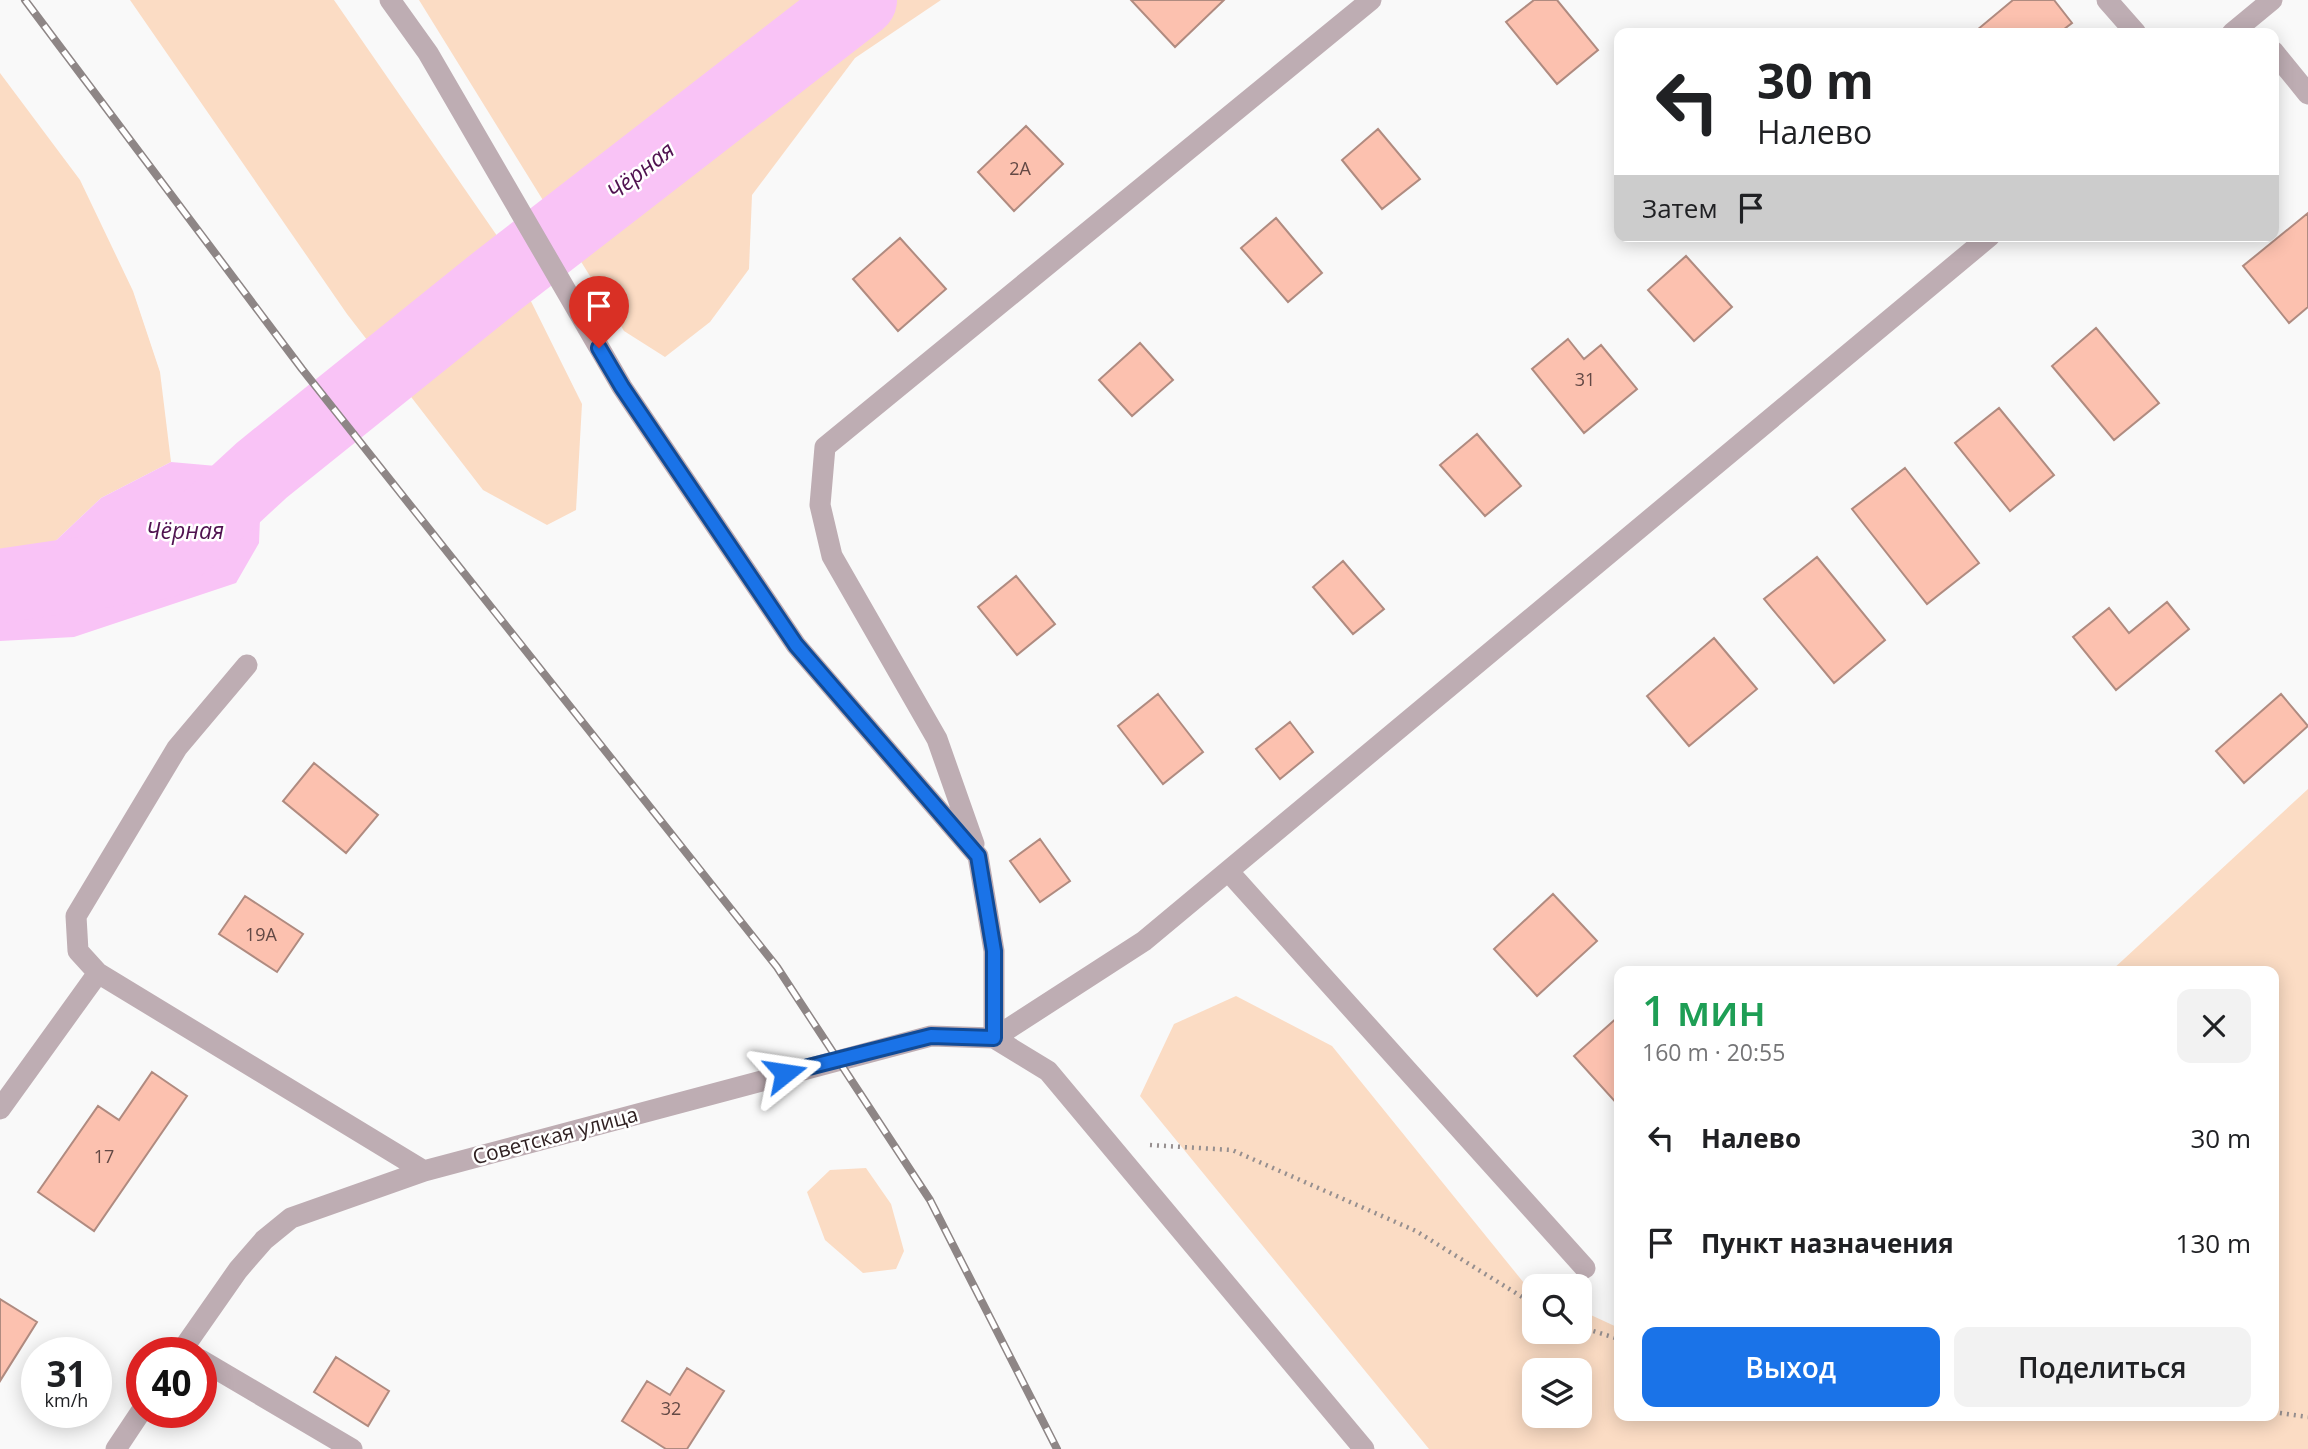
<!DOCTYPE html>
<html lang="ru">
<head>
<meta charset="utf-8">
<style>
  :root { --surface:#fff; --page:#f2f2f2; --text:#202124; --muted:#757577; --accent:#1a73e8 }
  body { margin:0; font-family:"Open Sans",sans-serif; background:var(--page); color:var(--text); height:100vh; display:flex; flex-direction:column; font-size:26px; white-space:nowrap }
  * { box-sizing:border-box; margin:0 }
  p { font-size:23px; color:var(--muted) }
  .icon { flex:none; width:38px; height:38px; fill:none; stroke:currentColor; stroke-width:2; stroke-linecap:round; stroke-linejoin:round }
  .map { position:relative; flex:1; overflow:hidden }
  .sheet { position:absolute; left:1614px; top:966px; width:665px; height:455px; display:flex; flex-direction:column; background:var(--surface); border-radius:14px; box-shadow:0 4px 18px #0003 }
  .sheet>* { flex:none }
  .hud { position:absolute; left:1614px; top:28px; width:665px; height:214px; border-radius:14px; box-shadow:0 4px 18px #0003; background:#fff; color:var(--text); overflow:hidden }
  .fabs { position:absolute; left:1522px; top:1274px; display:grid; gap:14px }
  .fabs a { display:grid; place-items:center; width:70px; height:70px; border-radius:14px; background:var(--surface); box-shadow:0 4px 18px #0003; font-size:35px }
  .speed { position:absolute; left:21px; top:1337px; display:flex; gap:14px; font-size:35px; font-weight:700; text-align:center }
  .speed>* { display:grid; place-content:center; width:91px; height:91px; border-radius:50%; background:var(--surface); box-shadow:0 4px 18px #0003; line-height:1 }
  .speed small { font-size:18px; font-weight:400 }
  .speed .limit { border:10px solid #d22; background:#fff; color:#111 }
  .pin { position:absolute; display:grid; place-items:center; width:60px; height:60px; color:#fff; margin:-72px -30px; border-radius:50% 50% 50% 0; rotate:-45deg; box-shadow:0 0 7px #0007 }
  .pin .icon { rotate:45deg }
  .me { position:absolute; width:77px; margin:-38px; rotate:75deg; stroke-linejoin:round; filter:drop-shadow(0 0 5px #0008) }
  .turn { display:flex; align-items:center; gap:24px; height:147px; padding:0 28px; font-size:32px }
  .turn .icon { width:91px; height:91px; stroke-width:2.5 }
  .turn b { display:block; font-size:49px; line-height:60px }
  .then { display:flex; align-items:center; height:66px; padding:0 28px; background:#0003; gap:14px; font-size:26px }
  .round { display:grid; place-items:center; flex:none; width:74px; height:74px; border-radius:14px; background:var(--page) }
  .summary { display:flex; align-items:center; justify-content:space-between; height:119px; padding:0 28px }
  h1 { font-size:42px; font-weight:600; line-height:52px; color:#1e9e55 }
  .action { display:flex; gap:14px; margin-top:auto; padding:14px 28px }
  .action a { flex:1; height:80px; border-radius:14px; background:var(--accent); color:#fff; font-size:28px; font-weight:600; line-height:80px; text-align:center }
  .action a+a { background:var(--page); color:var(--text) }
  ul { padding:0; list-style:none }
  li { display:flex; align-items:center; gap:21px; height:105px; padding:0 28px }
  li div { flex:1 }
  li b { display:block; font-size:26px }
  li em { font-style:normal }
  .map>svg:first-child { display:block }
  .green { fill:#fbdcc4; fill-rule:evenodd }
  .water { fill:#f9c3f6 }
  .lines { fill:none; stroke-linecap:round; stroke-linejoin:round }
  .river { stroke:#f9c3f6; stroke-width:74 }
  .building { fill:#fcc1af; stroke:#b08b80; stroke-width:2 }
  .path { stroke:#968f8f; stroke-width:4.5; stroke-dasharray:2 5; stroke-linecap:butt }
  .minor { stroke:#beadb3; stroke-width:21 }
  .rail-casing { stroke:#8e8686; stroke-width:8 }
  .rail { stroke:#fff; stroke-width:5; stroke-dasharray:16; stroke-linecap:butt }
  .route-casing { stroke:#114b97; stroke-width:18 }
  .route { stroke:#1a73e8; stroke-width:12 }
  .labels { text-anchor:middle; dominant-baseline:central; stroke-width:5; stroke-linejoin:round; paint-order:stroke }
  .number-label { font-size:18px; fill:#634945 }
  .street-label { font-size:21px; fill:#302122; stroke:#fff }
  .water-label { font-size:23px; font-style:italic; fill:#501250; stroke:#fff }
</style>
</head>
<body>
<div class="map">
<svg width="2308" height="1449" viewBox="0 0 2308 1449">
  <rect width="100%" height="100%" fill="#f9f9f9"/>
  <!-- green -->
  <path class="green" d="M130,0h204l168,243 80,161 -6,106 -29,15 -64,-35 -136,-176z
    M419,0h522l-86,58 -103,137 -3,74 -39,53 -45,35 -41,-26z
    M0,73l80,107 53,111 27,81 11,90 -70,36 -72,68 -29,-8z
    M2308,789v660h-879l-289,-353 34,-72 62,-28 96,50 192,237 11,5v44h45v-22l39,18v88h654v-445h-162zM1580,1370v46h-45v-46z
    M866,1168l25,36 13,47 -8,18 -33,4 -38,-33 -18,-48 23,-22z"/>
  <!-- water -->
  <path class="water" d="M171,462l91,8 -3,73 -23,40 -162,54 -74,4v-83l29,8 72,-68z"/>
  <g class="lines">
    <!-- river -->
    <path class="river" d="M0,586l162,-24 100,-92 235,-189 363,-281"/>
  </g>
  <!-- building -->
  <path class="building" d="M1131,0h93l-49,47z
    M1534,0h23l41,50 -41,34 -51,-62z
    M2013,0h41l18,23 -13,10h-79l-3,-3z
    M1026,126l37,38 -49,47 -36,-39z
    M1378,129l42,50 -38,30 -40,-49z
    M2308,213v94l-19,16 -46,-57z
    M1276,218l46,55 -34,29 -47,-54z
    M900,238l46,51 -48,42 -45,-52z
    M1686,256l46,51 -38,34 -46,-51z
    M2096,328l63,75 -45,37 -62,-74z
    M1568,339l16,20 17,-14 36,44 -53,44 -52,-64z
    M1140,343l33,37 -41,36 -33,-36z
    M1999,408l55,67 -44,36 -55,-68z
    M1477,434l44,52 -36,30 -45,-51z
    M1905,468l74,95 -52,41 -75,-95z
    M1817,557l68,83 -51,43 -70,-84z
    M1343,561l41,48 -31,25 -40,-47z
    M1016,576l39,48 -38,31 -39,-48z
    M2167,602l22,27 -73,61 -43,-53 36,-29 20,25z
    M1714,638l43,51 -68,57 -42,-50z
    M1158,694l45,58 -40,32 -45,-58z
    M2281,694l27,32 -64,57 -28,-32z
    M1290,722l23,30 -33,27 -24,-30z
    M314,763l64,52 -32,38 -63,-52z
    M1040,839l30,42 -30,21 -30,-41z
    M1553,894l44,47 -60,55 -43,-47z
    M245,896l58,38 -26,38 -58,-38z
    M1619,1016v90l-45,-50z
    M152,1072l35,24 -93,135 -56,-39 60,-86 21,14z
    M0,1299l37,23 -37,59z
    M336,1357l53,34 -21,35 -54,-34z
    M687,1368l37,23 -37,58h-21l-44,-28 25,-40 23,14z"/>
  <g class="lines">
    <!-- path -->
    <path class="path" d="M1150,1145l82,5 184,81 119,74
      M1580,1327l39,12
      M2273,1412l35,5"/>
    <!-- minor -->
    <path class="minor" d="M390,0l38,53 194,334 174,258 182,211 16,95v87
      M2107,0l29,33
      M2232,33l40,-33
      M2273,51l35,43
      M247,665l-70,83 -101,168 2,35 20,22 326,198
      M974,844l-37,-105 -105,-183 -12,-51 5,-58 546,-447
      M1229,872l356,396
      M994,1038l150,-97 846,-705
      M0,1109l98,-136
      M180,1353l58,-83 26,-30 27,-22 133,-47 507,-135 63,2 54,33 316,378
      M201,1360l151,89
      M116,1449l26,-39"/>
    <!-- rail casing -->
    <g class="rail-casing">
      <path id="rail" d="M25,0l277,369 475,598 153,233 127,249"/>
    </g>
    <!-- rail -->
    <use href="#rail" class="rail"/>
  </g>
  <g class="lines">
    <!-- route casing -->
    <g class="route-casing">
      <path id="route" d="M599,348l23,39 174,258 182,211 16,95v87l-63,-2 -146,37"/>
    </g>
    <!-- route -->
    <use href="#route" class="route"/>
  </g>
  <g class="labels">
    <!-- number labels -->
    <g class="number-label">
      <text x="1020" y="168">2А</text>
      <text x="1585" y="379">31</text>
      <text x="261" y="934">19А</text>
      <text x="104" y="1156">17</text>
      <text x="671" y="1408">32</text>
    </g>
    <!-- street labels -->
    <g class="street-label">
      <text transform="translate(555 1135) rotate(-15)">Советская улица</text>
    </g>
    <!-- water labels -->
    <g class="water-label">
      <text transform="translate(640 170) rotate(-38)">Чёрная</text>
      <text x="185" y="530">Чёрная</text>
    </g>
  </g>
</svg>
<div class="fabs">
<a><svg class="icon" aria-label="search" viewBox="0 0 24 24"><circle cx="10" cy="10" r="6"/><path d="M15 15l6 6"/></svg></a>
<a><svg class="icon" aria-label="layers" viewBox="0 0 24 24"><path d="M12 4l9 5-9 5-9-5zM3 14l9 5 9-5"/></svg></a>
</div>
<div class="speed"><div>31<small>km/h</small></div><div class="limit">40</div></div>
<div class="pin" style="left:599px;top:348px;background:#d93025"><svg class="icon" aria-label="arrive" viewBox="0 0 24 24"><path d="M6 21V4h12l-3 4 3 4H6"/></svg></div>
<svg class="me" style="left:785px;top:1073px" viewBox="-20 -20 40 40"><path d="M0-17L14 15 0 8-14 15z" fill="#1a73e8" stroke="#fff" stroke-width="4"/></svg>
<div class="hud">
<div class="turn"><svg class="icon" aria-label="left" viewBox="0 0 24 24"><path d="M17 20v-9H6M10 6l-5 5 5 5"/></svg><div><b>30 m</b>Налево</div></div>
<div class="then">Затем<svg class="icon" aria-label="arrive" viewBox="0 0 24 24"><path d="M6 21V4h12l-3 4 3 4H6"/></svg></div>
</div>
<section class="sheet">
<div class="summary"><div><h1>1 мин</h1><p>160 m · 20:55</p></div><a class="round"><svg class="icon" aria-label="close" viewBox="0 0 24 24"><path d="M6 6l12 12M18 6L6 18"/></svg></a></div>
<ul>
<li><svg class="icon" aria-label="left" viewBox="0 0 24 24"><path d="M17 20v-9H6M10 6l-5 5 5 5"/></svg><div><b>Налево</b></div><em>30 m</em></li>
<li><svg class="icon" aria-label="arrive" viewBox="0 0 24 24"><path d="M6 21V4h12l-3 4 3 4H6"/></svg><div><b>Пункт назначения</b></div><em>130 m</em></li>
</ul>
<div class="action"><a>Выход</a><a>Поделиться</a></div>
</section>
</div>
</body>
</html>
